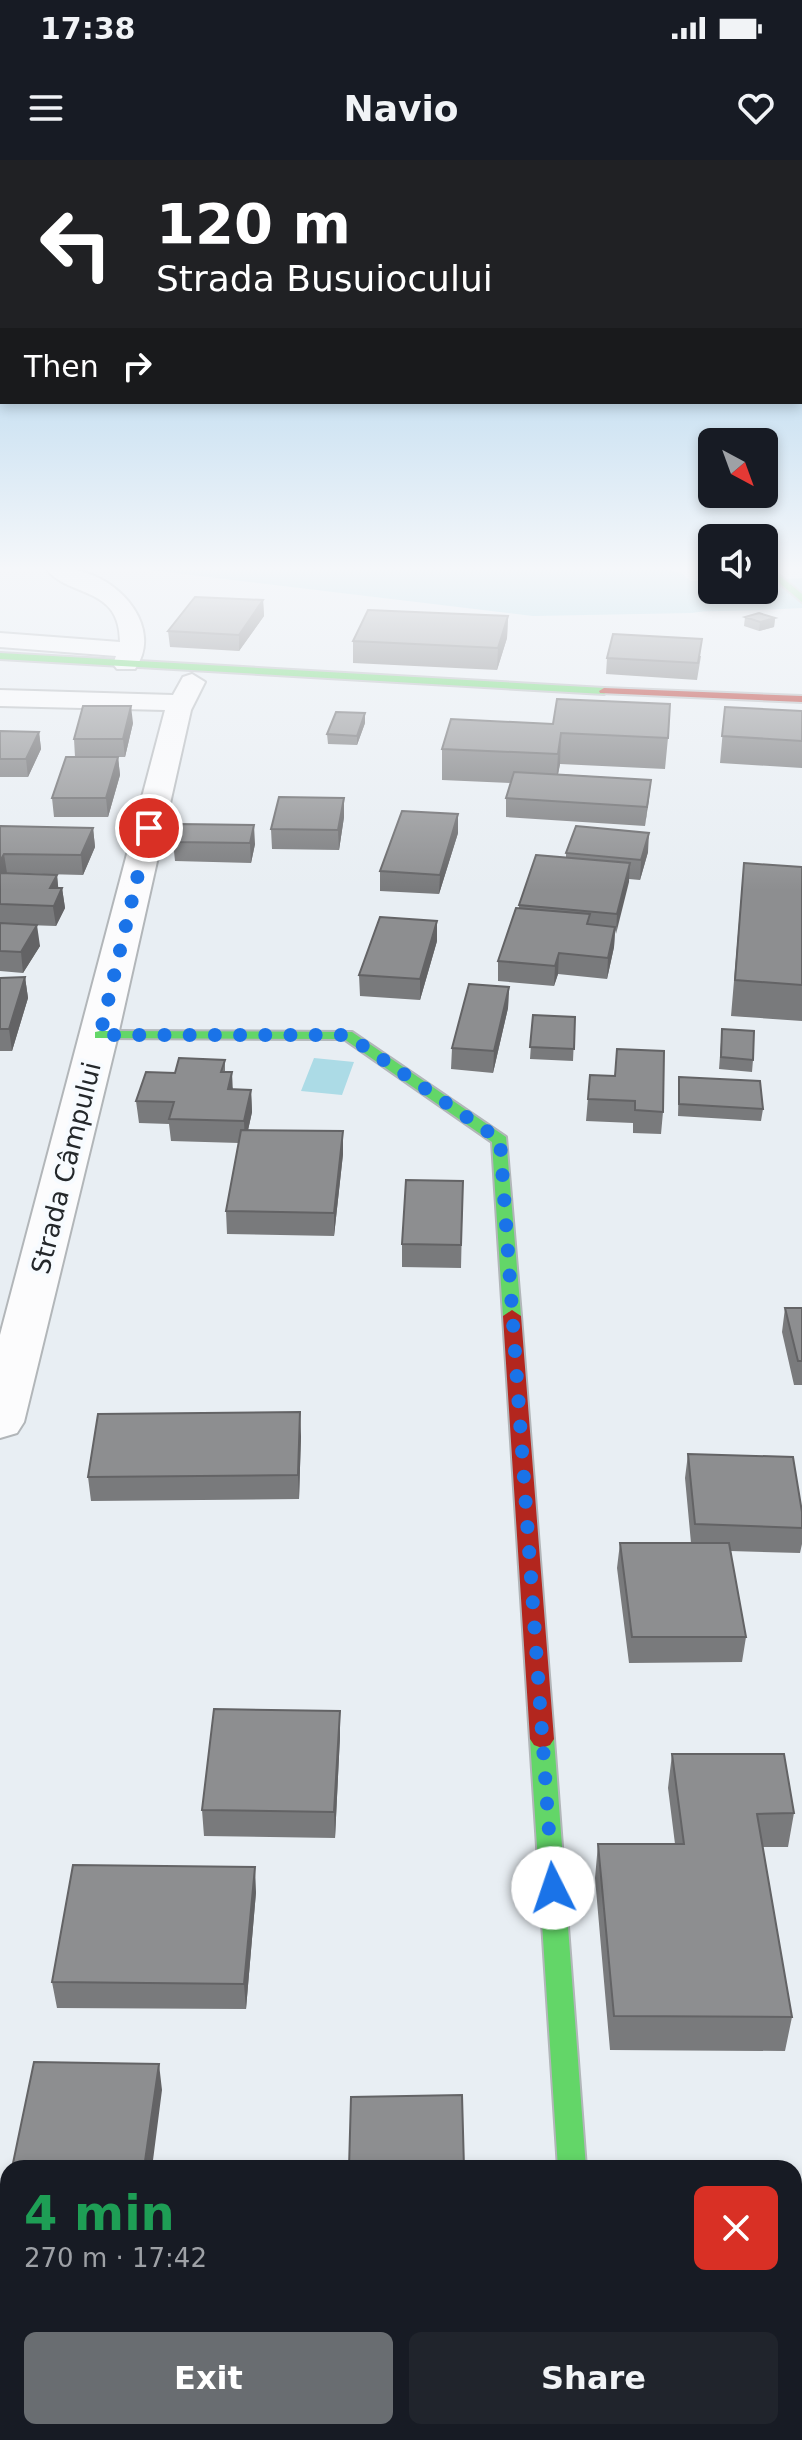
<!DOCTYPE html>
<html lang="en">
<head>
<meta charset="utf-8">
<style>
  :root { --surface:#171b24; --page:#20242c; --text:#f1f3f6; --muted:#9ea1a6; --accent:#696d71 }
  body { margin:0; font-family:"DejaVu Sans",sans-serif; background:var(--page); color:var(--text); height:100vh; display:flex; flex-direction:column; font-size:30px; white-space:nowrap }
  * { box-sizing:border-box; margin:0 }
  p { font-size:26px; color:var(--muted) }
  .icon { flex:none; width:44px; height:44px; fill:none; stroke:currentColor; stroke-width:2; stroke-linecap:round; stroke-linejoin:round }
  .map { position:relative; flex:1; overflow:hidden }
  .drawer { position:absolute; left:0px; top:2000px; width:802px; height:280px; display:flex; flex-direction:column; background:var(--surface); border-radius:24px 24px 0 0; box-shadow:0 4px 12px #0003 }
  .drawer>* { flex:none }
  .banner { position:absolute; left:0px; top:0px; width:802px; height:244px; box-shadow:0 4px 12px #0003; background:#202124; color:#fff; overflow:hidden }
  .needle { width:52px; rotate:139deg }
  .buttons { position:absolute; left:698px; top:268px; display:grid; gap:16px }
  .buttons a { display:grid; place-items:center; width:80px; height:80px; border-radius:12px; background:var(--surface); box-shadow:0 4px 12px #0003; font-size:40px }
  .pin { position:absolute; display:grid; place-items:center; width:68px; height:68px; color:#fff; margin:-34px; border:4px solid #fff; border-radius:50%; box-shadow:0 2px 8px #0007 }
  .me { position:absolute; width:88px; margin:-44px; rotate:356deg; stroke-linejoin:round; filter:drop-shadow(0 0 6px #0008) }
  .turn { display:flex; align-items:center; gap:28px; height:168px; padding:0 24px; font-size:36px }
  .turn .icon { width:104px; height:104px; stroke-width:2.5 }
  .turn b { display:block; font-size:56px; line-height:68px }
  .then { display:flex; align-items:center; height:76px; padding:0 24px; background:#0003; gap:16px; font-size:30px }
  .round { display:grid; place-items:center; flex:none; width:84px; height:84px; border-radius:12px; background:var(--page) }
  .head { display:flex; align-items:center; justify-content:space-between; height:136px; padding:0 24px }
  h1 { font-size:48px; font-weight:800; line-height:60px; color:#1e9e55 }
  .cta { display:flex; gap:16px; margin-top:auto; padding:16px 24px }
  .cta a { flex:1; height:92px; border-radius:12px; background:var(--accent); color:#fff; font-size:32px; font-weight:800; line-height:92px; text-align:center }
  .cta a+a { background:var(--page); color:var(--text) }
  .status { display:flex; justify-content:space-between; align-items:center; height:56px; padding:0 40px; background:var(--surface); direction:ltr }
  .status svg { height:22px; fill:currentColor }
  header { display:flex; justify-content:space-between; align-items:center; height:104px; padding:0 24px; background:var(--surface); font-size:36px; font-weight:800 }
  .map>svg:first-child { display:block }
  .water { fill:#acdbe6 }
  .lines { fill:none; stroke-linecap:round; stroke-linejoin:round }
  .river { fill:#acdbe6; fill-rule:evenodd }
  .street-casing { stroke:#b2b6b9; stroke-width:4 }
  .fast-casing { stroke:#b2b6b9; stroke-width:4 }
  .jam-casing { stroke:#b2b6b9; stroke-width:4 }
  .street { fill:#fcfcfd; fill-rule:evenodd }
  .fast { fill:#63d668; fill-rule:evenodd }
  .jam { fill:#b3261e; fill-rule:evenodd }
  .wall { fill:#797a7c }
  .shaded-wall { fill:#636365 }
  .building { fill:#8d8e90; stroke:#636365; stroke-width:2 }
  .route { stroke:#1a73e8; stroke-width:14; stroke-dasharray:0 25.2 }
  .labels { text-anchor:middle; dominant-baseline:central; stroke-width:8; stroke-linejoin:round; paint-order:stroke }
  .street-label { font-size:26px; fill:#24282b; stroke:#f7fbff }
</style>
</head>
<body>
<div class="status"><b>17:38</b><svg viewBox="0 0 49 12"><path d="M0 12V9h3v3zM5 12V6h3v6zM10 12V3h3v9zM15 12V0h3v12zM26 1h20v11H26zM47 4h2v5h-2z"/></svg></div>
<header><svg class="icon" aria-label="menu" viewBox="0 0 24 24"><path d="M4 6h16M4 12h16M4 18h16"/></svg>Navio<svg class="icon" aria-label="heart" viewBox="0 0 24 24"><path d="M12 20l-8-8c-3-5 5-10 8-4 3-6 11-1 8 4z"/></svg></header>
<div class="map">
<svg width="802" height="2280" viewBox="0 0 802 2280">
  <rect width="100%" height="100%" fill="#e8eef3"/>
  <!-- water -->
  <path class="water" d="M150,410h520l13,4 12,11 17,-1v6h32l13,13 -65,10 -159,3z
    M314,898l40,4 -12,33 -41,-4z"/>
  <g class="lines">
    <!-- river -->
    <path class="river" d="M378,410h110l113,11h111v9h52v-10l38,-2v30c-135,7 -266,5 -399,-23l-18,-4z"/>
    <!-- street casing -->
    <g class="street-casing">
      <path id="street" d="M47,410c10,0 22,-2 32,1 43,9 84,58 56,98h-18l-4,-5 3,-8 -116,-9v-14l120,9c0,-56 -49,-44 -73,-72z
        M192,514l13,8 -14,28 -73,325 -94,387 -7,11 -17,5v-103l165,-625 -165,-4v-16l173,5 10,-18z
        M552,2272h78l1,8h-78z"/>
    </g>
    <!-- fast casing -->
    <g class="fast-casing">
      <path id="fast" d="M764,410h9l29,24v8z
        M0,493l604,35 5,3 -5,3 -604,-35z
        M100,871l252,1 154,105 15,179 -3,4 -6,2 -9,-6 -11,-174 -148,-103 -249,-1v-6z
        M542,1570l8,3 4,6 32,429h-28l-28,-429 4,-6z"/>
    </g>
    <!-- jam casing -->
    <g class="jam-casing">
      <path id="jam" d="M604,528l198,8v6l-202,-9 -1,-2z
        M512,1150l9,6 33,423 -4,6 -8,3 -8,-3 -4,-6 -27,-423z"/>
    </g>
    <!-- street -->
    <use href="#street" class="street"/>
    <!-- fast -->
    <use href="#fast" class="fast"/>
    <!-- jam -->
    <use href="#jam" class="jam"/>
  </g>
  <!-- wall -->
  <path class="wall" d="M263,440l1,16 -25,35 -69,-4 -2,-16z
    M508,456l-1,22 -10,32 -144,-7v-22z
    M745,457l30,1 -1,9 -15,4 -15,-5z
    M701,496l-4,24 -91,-6 1,-16z
    M725,547l77,4v57l-82,-5z
    M451,559l217,19 -3,31 -105,-5 -2,10 93,6 -6,46 -139,-9v-19l5,-15 -69,-3v-31z
    M133,563l-8,34h-29h22l2,18 -12,42h-54l-2,-19 23,-41 -1,-18z
    M365,563l-8,22 -29,-1 -1,-10z
    M0,571l39,1 2,17 -13,28h-28z
    M344,657l-5,33 -67,-1 -1,-20z
    M179,664l76,20 -4,19 -76,-2 -2,-19z
    M0,667l93,1 2,19 -12,28 -77,-2 51,2 1,13h4l3,20 -9,18 -29,-1 13,21 -17,27 -23,-2z
    M458,673l-19,61 -59,-3v-20z
    M648,692l-8,28 -11,-1 -14,55 -1,13 -7,32 -49,-5 -4,12 -56,-5v-20l21,-53v-3l47,-47v-5z
    M744,703l58,4v154l-71,-5z
    M437,781l-17,59 -60,-4 -1,-21z
    M25,817l3,21 -16,53h-12v-73z
    M509,827l-1,21 -15,65 -42,-4 1,-21z
    M533,855l42,2 -2,44 -43,-2z
    M722,869l31,31 -1,12 -33,-3z
    M225,900v12l8,17 18,1 1,22 -4,18 95,24 -9,82 -107,-2 -1,-23 13,-68 -68,-2 -2,-17 -30,-1 -3,-22 39,-28z
    M590,915l73,37 -2,22 -28,-1v-10l-47,-2z
    M679,917l84,32 -2,12 -83,-5z
    M463,1021l-2,87 -59,-1v-23z
    M785,1148h17v77h-8l-12,-53z
    M301,1276l-2,63 -208,2 -3,-24z
    M688,1294l114,58v32l-2,9 -70,-2 16,86 -4,25 -113,1 -12,-95 3,-25h71l-6,-65z
    M340,1551v25l-5,102 -131,-2 -2,-26z
    M672,1594l122,59 -6,34h-25l29,170 -7,34 -175,-1 -15,-172 3,-34h77l-7,-56z
    M256,1732l-10,117 -189,-1 -5,-26z
    M8,2030v69l-3,-1 -5,-21v-7z"/>
  <!-- shaded-wall -->
  <path class="shaded-wall" d="M263,440l1,16 -25,35v-16z
    M508,456l-1,22 -10,32 1,-22z
    M775,458l-1,9 -15,4 1,-9z
    M131,546l2,17 -8,34 -2,-18z
    M365,553v10l-8,22v-9z
    M39,572l2,17 -13,28 -2,-18z
    M561,573l-1,31 -4,21 2,-31z
    M118,597l2,18 -12,42 -2,-19z
    M651,620l-2,19 -4,27 2,-19z
    M344,638v19l-5,33 -1,-20z
    M458,654v19l-19,61 1,-19z
    M254,665l1,19 -4,19 -1,-20z
    M93,668l2,19 -12,28 -2,-20z
    M649,673l-1,19 -8,28 1,-20z
    M4,694l3,19 -7,13v-25z
    M630,703l-1,19 -13,52 1,-20z
    M57,715l2,20 3,-7 3,20 -9,18 -6,-38z
    M437,761v20l-17,59v-21z
    M37,765l3,21 -17,27 -2,-21z
    M615,767l-1,20 -7,32 1,-21z
    M559,793l-1,21 -4,12 1,-20z
    M25,817l3,21 -16,53 -3,-22z
    M509,827l-1,21 -15,65 1,-22z
    M232,912l1,22 -5,-5z
    M251,930l1,22 -7,32 -1,-23z
    M343,971v23l-9,82v-23z
    M300,1252l1,24 -2,63 -1,-24z
    M340,1551v25l-5,102 -1,-26z
    M255,1707l1,25 -10,117 -2,-25z
    M159,1904l3,26 -10,78h-8z"/>
  <!-- building -->
  <path class="building" d="M195,437l68,3 -24,35 -71,-4z
    M368,450l140,6 -10,32 -145,-7z
    M759,453l16,5 -15,4 -15,-5z
    M613,474l89,5 -4,24 -91,-5z
    M557,539l113,5 -2,34 -107,-5 -3,21 -116,-5 9,-30 102,5z
    M83,546h48l-8,33h-49z
    M725,547l77,4v30l-80,-5z
    M336,552l29,1 -8,23 -30,-2z
    M0,571l39,1 -13,27h-26z
    M66,597h52l-12,41h-54z
    M514,612l137,8 -4,27 -141,-9z
    M279,637l65,1 -6,32 -67,-1z
    M402,651l56,3 -18,61 -60,-4z
    M179,664l75,1 -4,18 -77,-1z
    M576,666l73,7 -8,27 -75,-7z
    M0,667v-1l93,2 -12,27 -77,-1 -4,7z
    M536,695l94,8 -13,51 -98,-9z
    M744,703l58,4v118l-67,-5z
    M0,713l57,2 -7,13h12l-8,18 -54,-2z
    M516,748l74,6 -3,10 28,3 -7,31 -49,-5 -4,13 -57,-5z
    M380,757l57,4 -17,58 -61,-4z
    M0,763l37,2 -16,27 -21,-1z
    M25,817l-16,52h-9v-51z
    M469,824l40,3 -15,64 -42,-3z
    M533,855l42,2 -1,32 -44,-2z
    M722,869l32,2 -1,29 -32,-3z
    M617,889l47,2 -1,61 -28,-2v-9l-47,-2 2,-24 25,1z
    M179,898l46,2 -4,12h11l-4,17 23,1 -7,31 -75,-2 5,-17 -38,-1 10,-29 29,1z
    M679,917l81,4 3,28 -84,-5z
    M241,970l102,1 -9,82 -108,-2z
    M406,1020l57,1 -2,64 -59,-1z
    M785,1148h17v53h-4z
    M300,1252l-2,63 -210,2 10,-63z
    M688,1294l105,3 9,55v16l-107,-4z
    M620,1383h109l17,94h-114z
    M214,1549l126,2 -6,101 -132,-2z
    M672,1594h112l10,59 -37,1 35,203 -178,-1 -16,-172h86z
    M73,1705l182,2 -11,117 -192,-2z
    M34,1902l125,2 -15,104h-132z
    M462,1935l2,73h-115l2,-71z
    M8,2030v44h-8v-4z
    M45,2272h326l-1,8h-326z"/>
  <!-- sky -->
  <linearGradient id="sky" x2="0" y2="1"><stop stop-color="#90c4e7"/><stop offset="0.56" stop-color="#f5f7fa"/><stop offset="1" stop-color="#f5f7fa" stop-opacity="0"/></linearGradient>
  <rect width="802" height="730" fill="url(#sky)"/>
  <g class="lines">
    <!-- route -->
    <path class="route" d="M149,668l-49,207h247l153,105 53,748"/>
  </g>
  <g class="labels">
    <!-- street labels -->
    <g class="street-label">
      <text transform="translate(66 1008) rotate(-76)">Strada Câmpului</text>
    </g>
  </g>
</svg>
<div class="buttons">
<a><svg class="needle" viewBox="-14 -14 28 28"><path d="M0-13l5 13h-10z" fill="#e53935"/><path d="M0 13l5-13h-10z" fill="#9ea1a6"/></svg></a>
<a><svg class="icon" aria-label="sound" viewBox="0 0 24 24"><path d="M4 9h4l5-4v14l-5-4H4zM17 9q2 3 0 6"/></svg></a>
</div>
<div class="pin" style="left:149px;top:668px;background:#d93025"><svg class="icon" aria-label="arrive" viewBox="0 0 24 24"><path d="M6 21V4h12l-3 4 3 4H6"/></svg></div>
<svg class="me" style="left:553px;top:1728px" viewBox="-20 -20 40 40"><circle r="19" fill="#fff"/><path d="M0-13L10 11 0 6-10 11z" fill="#1a73e8"/></svg>
<div class="banner">
<div class="turn"><svg class="icon" aria-label="left" viewBox="0 0 24 24"><path d="M17 20v-9H6M10 6l-5 5 5 5"/></svg><div><b>120 m</b>Strada Busuiocului</div></div>
<div class="then">Then<svg class="icon" aria-label="right" viewBox="0 0 24 24"><path d="M7 20v-9h11M14 6l5 5-5 5"/></svg></div>
</div>
<section class="drawer">
<div class="head"><div><h1>4 min</h1><p>270 m · 17:42</p></div><a class="round" style="background:#d93025;color:#fff"><svg class="icon" aria-label="close" viewBox="0 0 24 24"><path d="M6 6l12 12M18 6L6 18"/></svg></a></div>
<div class="cta"><a>Exit</a><a>Share</a></div>
</section>
</div>
</body>
</html>
